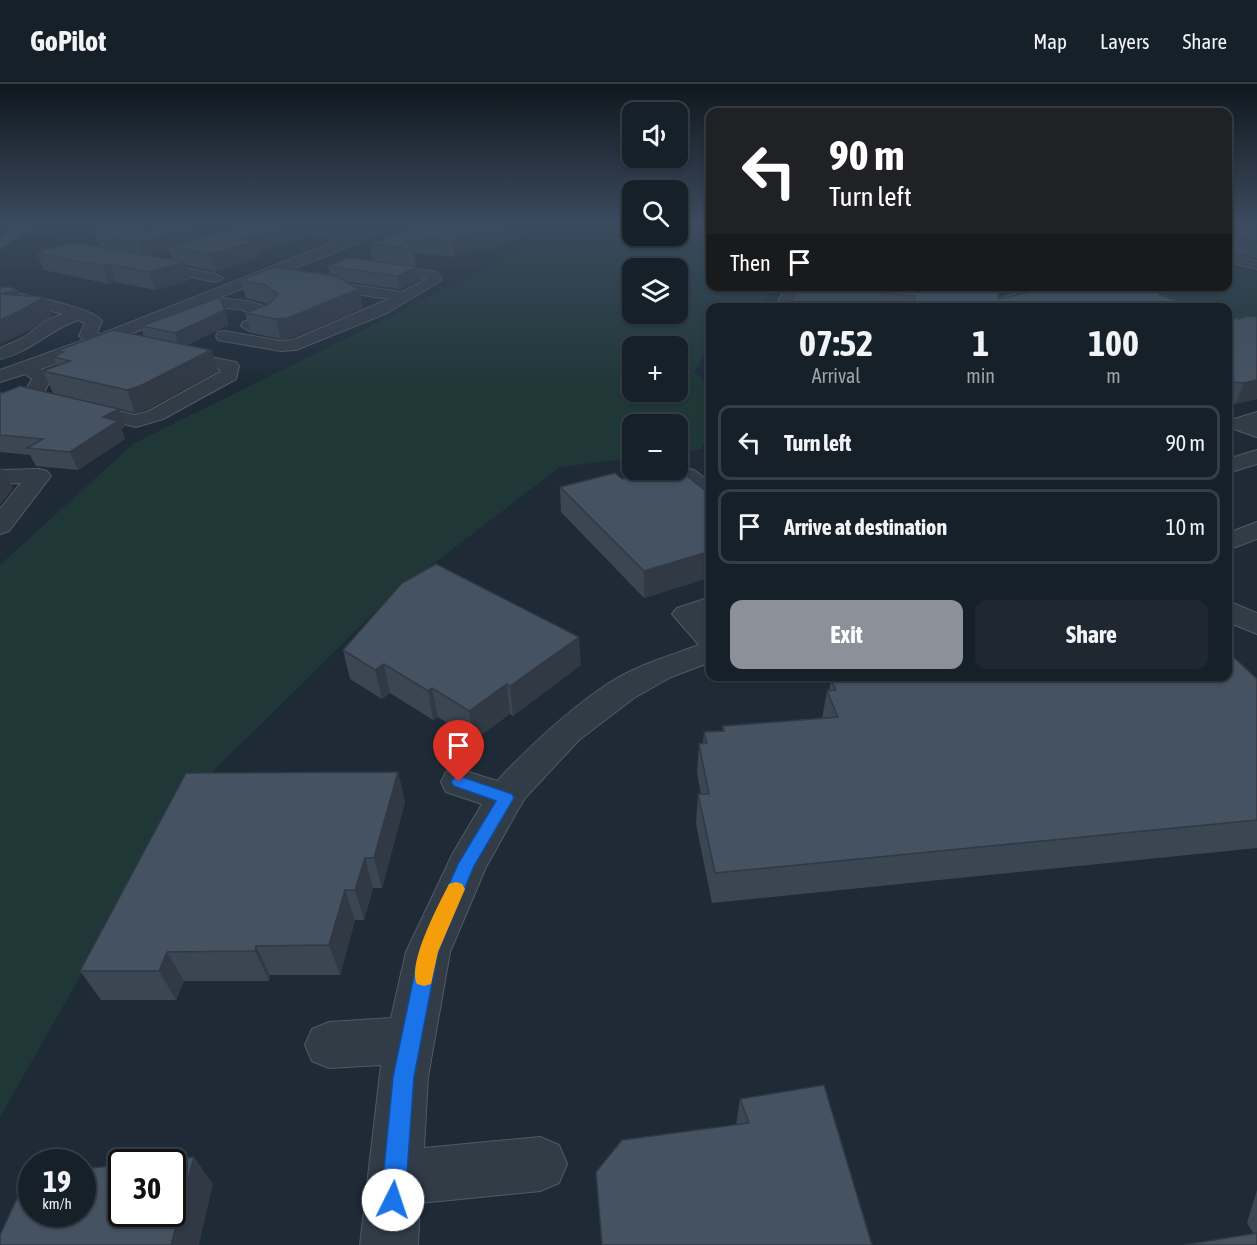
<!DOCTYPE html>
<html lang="en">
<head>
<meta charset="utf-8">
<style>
  :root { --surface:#162029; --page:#1f2831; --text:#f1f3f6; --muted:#9ea3a8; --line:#353e46; --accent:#8c9099 }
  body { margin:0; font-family:"Asap Condensed",sans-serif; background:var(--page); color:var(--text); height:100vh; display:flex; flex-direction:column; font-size:22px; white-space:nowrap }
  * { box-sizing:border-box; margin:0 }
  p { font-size:20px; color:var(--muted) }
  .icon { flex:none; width:33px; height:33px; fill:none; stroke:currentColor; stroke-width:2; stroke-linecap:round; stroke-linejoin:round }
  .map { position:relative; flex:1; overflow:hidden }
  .sheet { position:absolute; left:706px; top:219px; width:526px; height:378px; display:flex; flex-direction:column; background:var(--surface); border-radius:12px; box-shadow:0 2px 4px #0004,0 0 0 2px var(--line) }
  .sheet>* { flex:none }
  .top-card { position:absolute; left:706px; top:24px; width:526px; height:183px; border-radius:12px; box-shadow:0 2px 4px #0004,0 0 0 2px var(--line); background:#202124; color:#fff; overflow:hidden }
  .controls { position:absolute; left:622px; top:18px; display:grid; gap:12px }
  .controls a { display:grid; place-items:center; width:66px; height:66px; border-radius:12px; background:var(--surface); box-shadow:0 2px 4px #0004,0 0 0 2px var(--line); font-size:30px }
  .speed { position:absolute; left:18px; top:1065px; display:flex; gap:12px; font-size:30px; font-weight:700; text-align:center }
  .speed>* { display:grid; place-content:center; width:78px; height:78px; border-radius:50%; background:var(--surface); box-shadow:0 2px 4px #0004,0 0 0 2px var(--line); line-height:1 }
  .speed small { font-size:15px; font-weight:400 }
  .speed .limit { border:3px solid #111; border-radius:9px; background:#fff; color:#111 }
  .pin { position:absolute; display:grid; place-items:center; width:51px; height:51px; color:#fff; margin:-62px -26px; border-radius:50% 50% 50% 0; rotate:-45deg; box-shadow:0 0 6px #0007 }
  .pin .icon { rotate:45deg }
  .me { position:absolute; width:66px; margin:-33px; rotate:4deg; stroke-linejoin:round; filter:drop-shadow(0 0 4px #0008) }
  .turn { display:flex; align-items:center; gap:21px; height:126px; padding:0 24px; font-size:27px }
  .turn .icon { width:78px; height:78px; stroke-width:2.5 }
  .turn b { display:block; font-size:42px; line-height:51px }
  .then { display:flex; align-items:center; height:57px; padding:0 24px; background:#0003; gap:12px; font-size:22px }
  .eta { display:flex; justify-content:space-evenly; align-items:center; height:102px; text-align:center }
  .eta b { font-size:36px; font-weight:700; line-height:42px }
  .button { display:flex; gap:12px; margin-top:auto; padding:12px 24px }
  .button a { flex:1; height:69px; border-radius:12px; background:var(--accent); color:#fff; font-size:24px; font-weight:700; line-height:69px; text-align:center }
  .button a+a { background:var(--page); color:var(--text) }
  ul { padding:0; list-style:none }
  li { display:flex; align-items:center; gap:18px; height:75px; margin:0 12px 9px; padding:0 12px; border:3px solid var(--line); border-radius:12px }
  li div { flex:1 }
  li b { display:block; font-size:22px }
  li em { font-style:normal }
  header { display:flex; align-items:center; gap:36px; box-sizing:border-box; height:84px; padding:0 30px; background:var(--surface); border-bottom:2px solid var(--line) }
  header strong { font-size:28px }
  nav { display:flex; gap:33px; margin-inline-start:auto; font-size:21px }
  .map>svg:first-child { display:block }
  .green { fill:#203738; fill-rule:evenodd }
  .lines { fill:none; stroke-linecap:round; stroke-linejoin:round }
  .minor-casing { stroke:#4f5a66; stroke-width:2 }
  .major-casing { stroke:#3b4551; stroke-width:3 }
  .minor { fill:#323c47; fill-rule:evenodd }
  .major { fill:#4f5c68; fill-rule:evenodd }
  .wall { fill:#3a4753; fill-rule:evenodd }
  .shaded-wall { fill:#303944 }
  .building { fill:#445261; stroke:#303944; stroke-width:1.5 }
  .route { fill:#1a73e8; stroke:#114b97; stroke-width:1.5 }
  .slow { fill:#f59e0b }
</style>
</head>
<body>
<header>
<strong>GoPilot</strong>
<nav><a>Map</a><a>Layers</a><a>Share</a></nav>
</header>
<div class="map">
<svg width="1257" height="1161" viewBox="0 0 1257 1161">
  <rect width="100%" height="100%" fill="#1e2b37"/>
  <!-- green -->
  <path class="green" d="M580,138h53v14h45v-14h33v64l61,1 -12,20 -49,1v35l-17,29 17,13v47l-10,17 -23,3v-28h-45v34l-73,9 -169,129 -215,212 -176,309v-552l133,-121zM633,184h45v46h-45zM633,262h45v46h-45z
    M1229,181l28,7v51l-28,-5 -1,-10 -60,-1 -108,-20 168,-1z"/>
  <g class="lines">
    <!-- minor casing -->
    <g class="minor-casing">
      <path id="minor" d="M79,138h59l-6,4 -111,8 -6,-4 6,-4z
        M384,138h17l-47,23 -136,53 29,3 31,9 2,3c-7,10 -19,15 -31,18l-8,-5 2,-4 18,-7 -23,-6 -40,-3 -77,32 109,23 6,1 3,4 -3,13 -73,40 -27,8 -111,-27 -3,-4 10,-17 -7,-5 -25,8v-12l84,-30 -5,-4 6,-13 -7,-3c-29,10 -47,32 -78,39v-11l23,-10 24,-18 16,-6 -63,-15v-10c21,6 91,17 102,32l-5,12 4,1 233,-92 -11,-7 -24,-2 -2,-3 2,-3h27l20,10zM104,261l116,24v3l-71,39 -14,4 -91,-22 7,-15 -10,-9z
        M1228,138h10l7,11 -17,13v-11l4,-3z
        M1228,170l29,7v8l-29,-7z
        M146,176l70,14 7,4 -7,4 -75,-15 -2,-3 2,-3z
        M376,179l61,9 5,8 -55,33 -91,37 -15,1 -57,-10 -6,-1 -2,-4 2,-4 6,-1 57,10 12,-1 96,-41 -72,-11 -5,-1 -2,-3 2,-3 5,-1 85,12 25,-13 -56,-9 -2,-3z
        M786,202h15l-10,22h-16z
        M1010,202h19l10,8 -3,3 -33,11h-26l2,-3 39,-12z
        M1257,328v25l-26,-9 -3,-3 3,-5z
        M1257,366v14l-29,9v-14z
        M686,384l8,2 17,13v18l-8,-2 -22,-17 -29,2 -8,-2 -4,-5 4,-5z
        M39,385l8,2 4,5 -42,55 -9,3v-25l21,-26 -21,1v-14z
        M1257,438v17l-29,11v-17z
        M711,513v19l-4,1 4,5v40l-40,15 -37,21 -55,42 -54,58 -6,10 -33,59 -36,85 -22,125 -4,71 116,-11 19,8 8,19 -8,19 -19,8 -120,12 -2,42h-58l21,-180 -52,3 -17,-7 -7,-16 7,-16 17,-7 62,-4 15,-66 47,-99 29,-49 -36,-12 -5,-10 5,-10 13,-3 38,12c34,-36 71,-71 112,-98 28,-18 60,-27 90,-38l-27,-31 5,-6z
        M1228,517l29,12v21l-29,-12z"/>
    </g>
    <!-- major casing -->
    <g class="major-casing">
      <path id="major" d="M23,138h14l-37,26v-10z"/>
    </g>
    <!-- minor -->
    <use href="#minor" class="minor"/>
    <!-- major -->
    <use href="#major" class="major"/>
  </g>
  <!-- wall -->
  <path class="wall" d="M179,138h141l-11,3h-10l3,14 -45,13 2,6 -43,14 -30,-7 4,15 -35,10 -39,-8 -7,2 -65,-14 -7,-17 4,-1 -1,-2 59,-4 -4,-11 55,-6zM169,167l3,9 -21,-4z
    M422,138h127l-52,26 -31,3 -11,6 -41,-4 5,27 -19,9 -53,-7 16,26 -71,30 -11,1 -30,-6 -6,-20 24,-9 -23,-6 -5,-18 89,-5 -2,-9 44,-5 -2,-17z
    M1228,138l4,3 2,9 9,-7 -3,-5h17v36l-23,-5 1,-2 -7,-1z
    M797,202h198l-1,6 4,7 164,-4 40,13h-365l-42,-4z
    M1228,232l29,83 -22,5h-7z
    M229,241l-42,20 24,5 7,21 -70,38 -13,4 -82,-20 -10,-22 15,-5 -4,-9 4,-2 -2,-4 88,-14 -3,-11z
    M0,308l125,35 -4,2 4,10 -47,31 -42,-4 -6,-11 -30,-3z
    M622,395l89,16v82l-67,21 -83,-86 -1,-25z
    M343,566l238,15 -68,51 -3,-2 -36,26 -36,-23 -5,3 -43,-27 -8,6 -32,-20z
    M848,592h380l29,3v169l-545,55 -16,-79 2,-30h3l-4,-21 2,-29 4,-1 1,-11 18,-1 1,-5 99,-7 5,-28h2l2,-11 16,-2z
    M398,688l7,30 -23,86h-9l-9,32h-9l-15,55h-70l-1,6h-85l-8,19h-75l-21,-29z
    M740,1015l132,146h-270l-6,-73 140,-47z
    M1257,1106v55l-3,-11 -7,-11z"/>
  <!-- shaded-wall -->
  <path class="shaded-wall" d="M143,138h9l-5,19 70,-19h56l-106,24 2,5 -24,7 -5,-16v-10z
    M287,138h11l4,17 -45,13 2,6 -43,14 -5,-18 29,-14z
    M308,138h12l-11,3z
    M516,138h33l-52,26 -31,3 -11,6 -2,-17 11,-5z
    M185,178l5,18 -35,10 -6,-18z
    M110,180l6,18 -7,2 -6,-18z
    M417,183l2,13 -19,9 -2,-13z
    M982,202h13l-3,13 -13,-9z
    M359,205l4,19 -71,30 -11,1 -5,-20z
    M17,206l8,19 19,-12 8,19 -22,14 -29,14 -1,-3v-21l1,-26z
    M225,226l4,15 -49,23 -5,-15z
    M211,266l7,21 -70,38 -13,4 -8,-23z
    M1257,296v19l-22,5 9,-21z
    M119,325l6,18 -4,2 4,10 -47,31 -8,-18 33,-35z
    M2,383l11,22 -13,16v-36z
    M711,467v26l-67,21v-27z
    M579,553l2,28 -68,51 -3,-30z
    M384,580l6,29 -8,6 -7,-29z
    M507,600l3,30 -36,26 -5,-29z
    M432,604l6,29 -5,3 -5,-29z
    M398,688l7,30 -23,86 -8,-30z
    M365,774l8,30 -9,32 -9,-30z
    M345,806l10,30 -15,55 -11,-30z
    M256,862l14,29 -1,6 -14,-30z
    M167,868l17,29 -8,19 -17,-29z
    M194,1073l19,27 -14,61h-28z"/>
  <!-- building -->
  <path class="building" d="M92,138h51l-3,10 39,-10h38l-77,20 -45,-7z
    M259,138l39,1 -58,17 15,2 -44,12 -44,-8z
    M422,138h94l-21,10 -31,3 -11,5 -52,-4 13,14 -44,-6z
    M1228,138h3l3,12 15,-12h8v20l-17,-4 2,-1 -14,-3z
    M73,158l112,20 -36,10 -39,-8 -7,2 -66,-13 8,-2 -5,-1z
    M348,174l69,9 -19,9 -70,-10z
    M274,183l62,9 23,13 -71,29 -12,1 -31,-6 24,-9 9,-10 -13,-9 -24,-5z
    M806,202h176l-3,4 19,2v7l63,-13h83l20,4 -5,5 43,13h-269l-18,-7 -1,-5z
    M0,203h11l6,3 -16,4 43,3 -22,13 -22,10z
    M220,213l5,13 -50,23 -34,-7z
    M1228,232l11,3 10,-3 8,1v63l-13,3 -16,-1z
    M113,246l98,20 -71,36 -13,4 -84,-19 27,-10 -16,-4 9,-5 -7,-1z
    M20,302l99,23 -16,8 15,4 -48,31 -43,-4 16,-9 -43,-4v-43l2,1z
    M678,385l33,26v56l-67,20 -84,-84 55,-14 7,6 44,-9z
    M436,480l143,73 -69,49 -3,-2 -38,27 -37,-23 -4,3 -44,-27 -9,6 -32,-20 59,-67z
    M1228,568l29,27v141l-542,53 -17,-79h11l-10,-50 8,-1 -3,-11 20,-1 -1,-5 115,-9 -11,-26 9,-1 -5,-10 19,-2 -1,-2h379z
    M398,688l-24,86h-9l-10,32h-10l-16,55 -73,1 -1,5 -88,1 -8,19h-79l106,-198z
    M824,1001l48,160h-270l-6,-73 26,-32 127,-17 -9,-24z
    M194,1073l-23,88h-171v-10l28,-60 4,-1v40h50v-45l40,-4v49h50v-52h-28z
    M1257,1149v12h-73z"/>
  <!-- sky -->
  <linearGradient id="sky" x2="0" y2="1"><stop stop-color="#10181e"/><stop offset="0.46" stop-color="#3b4a5e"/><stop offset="1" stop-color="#3b4a5e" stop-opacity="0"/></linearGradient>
  <rect width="1257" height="301" fill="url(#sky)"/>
  <!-- route -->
  <path class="route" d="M459,692l53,18 2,4 -40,68 -36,86 -24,125 -9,123 -4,8 -8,4 -9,-4 -3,-8 12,-123 26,-125 39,-88 38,-63 -42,-15 -3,-4 3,-4z"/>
  <!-- slow -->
  <path class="slow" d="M456,798l6,2 3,5 -27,63 -7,32 -7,2 -7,-2c-10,-21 22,-80 32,-100z"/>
</svg>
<div class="controls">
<a><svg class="icon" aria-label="sound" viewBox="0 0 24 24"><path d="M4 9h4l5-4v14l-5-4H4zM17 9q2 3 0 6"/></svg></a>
<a><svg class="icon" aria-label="search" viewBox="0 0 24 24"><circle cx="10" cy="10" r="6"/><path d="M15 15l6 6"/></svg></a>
<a><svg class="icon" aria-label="layers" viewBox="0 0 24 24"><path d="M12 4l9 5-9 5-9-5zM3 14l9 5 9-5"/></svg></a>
<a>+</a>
<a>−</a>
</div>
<div class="speed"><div>19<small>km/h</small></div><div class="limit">30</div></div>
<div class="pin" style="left:459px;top:698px;background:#d93025"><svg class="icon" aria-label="arrive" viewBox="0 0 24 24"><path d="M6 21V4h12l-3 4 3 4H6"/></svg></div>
<svg class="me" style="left:393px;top:1116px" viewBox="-20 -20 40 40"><circle r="19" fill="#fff"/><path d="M0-13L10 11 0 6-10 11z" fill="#1a73e8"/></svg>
<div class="top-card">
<div class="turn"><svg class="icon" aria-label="left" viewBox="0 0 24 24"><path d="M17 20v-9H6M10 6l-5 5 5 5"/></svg><div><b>90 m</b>Turn left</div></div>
<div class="then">Then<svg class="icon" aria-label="arrive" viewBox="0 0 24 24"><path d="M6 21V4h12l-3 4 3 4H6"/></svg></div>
</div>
<section class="sheet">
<div class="eta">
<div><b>07:52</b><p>Arrival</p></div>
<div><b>1</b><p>min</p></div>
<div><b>100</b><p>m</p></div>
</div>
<ul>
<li><svg class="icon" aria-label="left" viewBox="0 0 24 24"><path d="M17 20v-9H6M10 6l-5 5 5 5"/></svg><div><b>Turn left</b></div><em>90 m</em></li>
<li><svg class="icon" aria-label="arrive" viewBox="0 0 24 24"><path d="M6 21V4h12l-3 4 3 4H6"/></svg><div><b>Arrive at destination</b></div><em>10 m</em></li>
</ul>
<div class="button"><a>Exit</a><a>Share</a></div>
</section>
</div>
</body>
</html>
